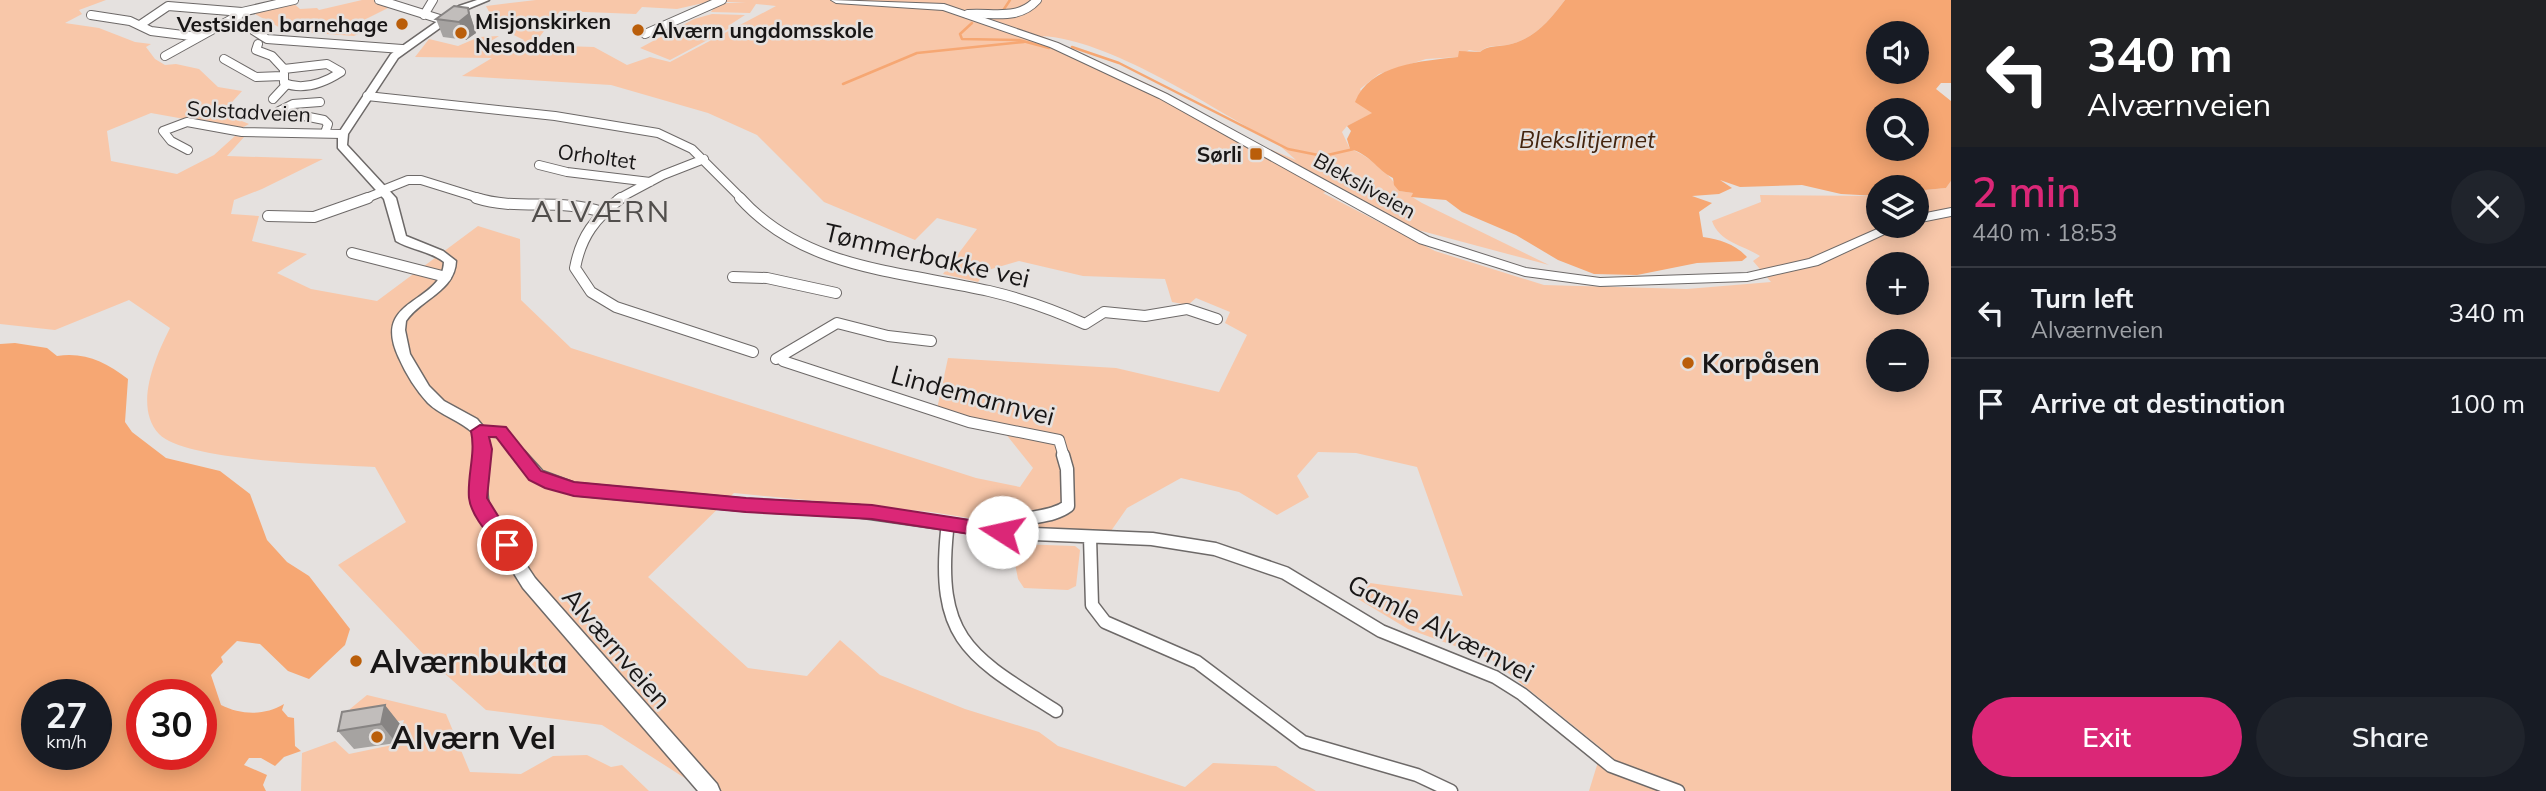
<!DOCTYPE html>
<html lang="en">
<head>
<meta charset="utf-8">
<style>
  :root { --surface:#171b24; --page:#20242c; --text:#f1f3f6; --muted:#9ea1a6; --line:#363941; --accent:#db2777 }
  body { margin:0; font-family:Mulish,sans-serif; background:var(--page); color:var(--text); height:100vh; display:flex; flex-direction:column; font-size:26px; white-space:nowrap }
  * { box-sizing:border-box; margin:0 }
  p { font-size:23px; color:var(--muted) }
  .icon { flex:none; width:38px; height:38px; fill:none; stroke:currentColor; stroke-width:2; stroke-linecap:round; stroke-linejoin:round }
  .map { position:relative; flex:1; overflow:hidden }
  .panel { display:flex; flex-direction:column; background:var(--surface); width:595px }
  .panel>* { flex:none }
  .guide { background:#202124; color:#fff; overflow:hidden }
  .buttons { position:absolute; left:1866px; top:21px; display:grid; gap:14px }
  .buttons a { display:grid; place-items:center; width:63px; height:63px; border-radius:50%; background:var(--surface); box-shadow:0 4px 18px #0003; font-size:35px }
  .speed { position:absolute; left:21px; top:679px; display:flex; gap:14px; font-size:35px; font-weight:700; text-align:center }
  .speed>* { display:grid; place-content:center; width:91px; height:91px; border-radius:50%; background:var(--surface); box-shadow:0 4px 18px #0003; line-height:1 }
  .speed small { font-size:18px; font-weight:400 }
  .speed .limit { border:10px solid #d22; background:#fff; color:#111 }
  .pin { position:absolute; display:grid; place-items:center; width:60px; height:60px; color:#fff; margin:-30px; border:4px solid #fff; border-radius:50%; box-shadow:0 2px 7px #0007 }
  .me { position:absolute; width:77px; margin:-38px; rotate:280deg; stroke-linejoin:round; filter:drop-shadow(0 0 5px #0008) }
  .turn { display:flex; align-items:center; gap:24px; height:147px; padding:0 21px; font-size:32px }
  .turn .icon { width:91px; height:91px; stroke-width:2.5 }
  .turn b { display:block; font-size:49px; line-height:60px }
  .round { display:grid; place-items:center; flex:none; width:74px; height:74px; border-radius:37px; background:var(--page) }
  .head { display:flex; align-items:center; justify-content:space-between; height:119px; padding:0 21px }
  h1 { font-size:42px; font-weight:600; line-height:52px; color:var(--accent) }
  .button { display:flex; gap:14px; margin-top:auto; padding:14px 21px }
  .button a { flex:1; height:80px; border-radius:42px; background:var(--accent); color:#fff; font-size:28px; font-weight:600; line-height:80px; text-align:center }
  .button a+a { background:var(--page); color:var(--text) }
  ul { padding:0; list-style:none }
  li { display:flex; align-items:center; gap:21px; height:91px; padding:0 21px; border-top:2px solid var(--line) }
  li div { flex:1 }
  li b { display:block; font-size:26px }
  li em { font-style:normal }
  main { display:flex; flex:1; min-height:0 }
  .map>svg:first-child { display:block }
  .green { fill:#f8c7a9; fill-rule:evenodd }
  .water { fill:#f6a773; fill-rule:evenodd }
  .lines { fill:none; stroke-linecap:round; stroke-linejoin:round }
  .stream { stroke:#f6a773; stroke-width:2.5 }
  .minor-far2-casing { stroke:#6d6968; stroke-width:10 }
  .minor-far1-casing { stroke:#6d6968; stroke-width:12 }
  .minor-casing { stroke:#6d6968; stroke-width:15 }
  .secondary-casing { stroke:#6d6968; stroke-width:3 }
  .primary-casing { stroke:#6d6968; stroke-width:2 }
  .minor-far2 { stroke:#fff; stroke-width:8 }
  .minor-far1 { stroke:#fff; stroke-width:10 }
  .minor { stroke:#fff; stroke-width:12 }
  .secondary { fill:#fff; fill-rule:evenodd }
  .primary { fill:#fff; fill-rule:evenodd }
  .wall { fill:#a6a3a1 }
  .shaded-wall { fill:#878483 }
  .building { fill:#c1bdbb; stroke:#878483; stroke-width:2 }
  .route { fill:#db2777; stroke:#8e194d; stroke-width:2 }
  .poi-dot { fill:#ba5e0a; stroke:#e5e1df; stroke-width:2.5 }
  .labels { text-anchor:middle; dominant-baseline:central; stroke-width:5; stroke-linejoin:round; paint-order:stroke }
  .far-poi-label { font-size:21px; font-weight:bold; fill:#181616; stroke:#e5e1df; text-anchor:start }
  .far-street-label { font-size:21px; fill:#181616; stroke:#e5e1df }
  .far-water-label { font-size:23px; font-style:italic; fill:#43240e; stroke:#e5e1df }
  .street-label { font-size:26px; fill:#181616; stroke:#e5e1df }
  .poi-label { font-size:26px; font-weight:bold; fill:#181616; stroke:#e5e1df; text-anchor:start }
  .quarter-label { font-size:30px; letter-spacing:2px; fill:#514e4c; stroke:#e5e1df }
  .near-poi-label { font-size:32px; font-weight:bold; fill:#181616; stroke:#e5e1df; text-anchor:start }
</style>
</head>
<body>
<main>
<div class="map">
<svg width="1951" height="791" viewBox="0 0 1951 791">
  <rect width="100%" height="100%" fill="#e5e1df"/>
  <!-- green -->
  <path class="green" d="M0,0h106l-27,10 3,4 -17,9 34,5 36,14 16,2 -5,3 9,12 10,6 11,-1 23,5 19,18 24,4 -9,10 -3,15 19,8 -9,5 -89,-16 -44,18 4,30 66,13 37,-19 21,-19 9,1 -17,19 96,3 -61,30 -28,11 -3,14 28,2 -7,25 55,13 -30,19 34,16 66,12 101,-75 42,13 1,61 50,48 405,130 44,9 13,-19 -28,-35 -68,-24 11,-51 168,10 103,24 28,-57 -22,-12 5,-11 -34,-14 -8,7 -16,-3 -7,-23 -82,-3 -64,-15 -31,9 -10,12 -35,-8 34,-45 -40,-11 -22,22 -91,-38 -67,-67 -49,-22 -97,-28 -149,-9 30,-18 -77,-1 14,-18 29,7 21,-9 20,-1 -22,14 26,1 21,-11 -27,-13 -11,-21 50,-6h1029c-16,21 -30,39 -58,45 -10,2 -19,-1 -27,7l-11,-2 -11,7 -32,2 -47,15 -19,15 13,24 -26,13 -5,6 8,17c15,4 44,28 49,42l14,2 -1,4 10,6 127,62 -131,-35 -82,-42 -13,5 112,58 109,34 143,4 84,-7 -18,-21 7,-5c-17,-11 -41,-14 -48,-35l49,-19 -1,-7 118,1v30h38v-28h5l4,-8 21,-2 5,-7v610h-362l13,-42 -111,-90 -83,-30 -50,-30 12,-16 93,13 -46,-129 -61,-14 -38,-1 -21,24 12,21 -32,18 -38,-23 -58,-14 -54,30 -16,23h-59l-121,-19 -197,-19 -86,84 100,91 59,8 33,-36 40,35 85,34 74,23 19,14 127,41 28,-24 63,3 40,25h-611l-103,-66 -116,-15 -59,-52 -89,-93 68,-43 -31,-55c-43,-3 -189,-5 -216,-33 -26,-28 -3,-78 11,-106l-41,-28 -74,30 -55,-6zM712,1l34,2h-29l-6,9 39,1 6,-9 20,2 -106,56 -20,-5 -23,8 -33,-18 -61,-2 27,-34 76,3 6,-7 35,2zM1042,36c68,3 177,76 238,110l16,14 -34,-14 -105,-58zM1878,264h38v39h-38zM1878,341h38v39h-38z
    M362,0h15l13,7 -32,16 12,5 -16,8 -68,-5 -33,-18 38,-12 9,8 17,-1 2,2z
    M712,14l33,1 -17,11 4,1 -62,33 -30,-12 54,-29z
    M1015,544l60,2 5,4 -4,36 -8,4 -44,-2 -6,-9 -6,-31z
    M367,695l79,19 24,58 51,2 32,-18 34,-1 24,12 11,-2 27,26h-348l1,-38 33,-12 14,13 48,-10 7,-24 -54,10v-21z"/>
  <!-- water -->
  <path class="water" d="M1565,0h386v83h-10l-5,6 15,12v80l-5,7 -21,2 -4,8h-5v-11h-38v9l-37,-2 -39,-9 -62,2 -20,-7 12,8 -13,6 -27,2 20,7 -13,9 4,25c17,3 31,6 44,20l-5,4 -45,2 -60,12 -43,-1 -36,-14 -42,-25 -54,-23 -16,-12 -35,-3 2,-4 -14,-2 -5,-6 -1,-7c-17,-9 -23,-24 -43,-29l-3,-10 4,-8 -4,-5 25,-13 -17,-11c15,-38 67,-41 103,-45l1,-6 21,1c8,-7 17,-5 27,-7 28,-6 42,-24 58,-45zM1878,33h38v39h-38zM1878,110h38v39h-38z
    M15,343l32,5 10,8c29,-4 48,6 71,23l-3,43 7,10 34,26 54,13 30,23 17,46 20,22 22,14 41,53 -5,16 -36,34 -21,-8 -28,-27 -23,-3 -16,16 2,5 -12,13 10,30c20,10 43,11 63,-1l-2,6 6,7 6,1 1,28 6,5 -17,6 -9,9 -14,-8h-12l-5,7 23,10 -4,10 3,6h-266v-447zM37,695h59v59h-59zM142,695h59v59h-59z"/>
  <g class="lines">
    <!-- stream -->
    <path class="stream" d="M1002,12l8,-12
      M972,23l-12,11 2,5 57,1 30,8
      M1072,47l47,16 169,86 35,7 31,-7
      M843,84l74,-31 107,-11"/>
    <!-- minor-far2 casing -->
    <g class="minor-far2-casing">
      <path id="minor-far2" d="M379,0l64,20
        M968,14c25,-2 50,7 69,-14
        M91,15l39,6 21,10 48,6
        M424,15l9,-15
        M234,18l33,21 135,10
        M140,25l28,-19 74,6 52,-12
        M645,34l77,-34
        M258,44l-2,6 16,6 12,13
        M165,56l74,-41
        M224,59l32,18 26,-1
        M327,64l14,8c-17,11 -37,19 -57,11v-14z
        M367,96l188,20 103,17 34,16 50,50
        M273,99l13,-14
        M320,102l-27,2 -14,7 45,9 4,4 -3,9
        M188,150l-17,-9 -8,-10 24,-9 55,10 101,2
        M539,165l28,7 83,10
        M383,190l25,-10h13l61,19
        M364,199l20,-8
        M618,199l45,-24 41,-16"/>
    </g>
    <!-- minor-far1 casing -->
    <g class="minor-far1-casing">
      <path id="minor-far1" d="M476,198c41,13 85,0 126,14
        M621,198c-26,20 -40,38 -46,70l16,24 25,15 137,45
        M740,198c65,72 161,73 249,93 34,8 65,19 96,33l19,-12 41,4 42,-7 30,10
        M268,216l46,1 54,-19
        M352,253l94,24
        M733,277l34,1 69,15
        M776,359l61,-36 51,13 43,5
        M783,361l186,61 90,18 5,17
        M480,431l23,2 19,24"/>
    </g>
    <!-- minor casing -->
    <g class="minor-casing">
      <path id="minor" d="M520,455l19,21 35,13 172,16 111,6 155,22 140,6 63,10 70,24 96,58 114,46 27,17 89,72 67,25
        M947,531c-11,110 23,125 109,180
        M1002,532c17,-19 46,-11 66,-26l-1,-37 -4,-14
        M1090,537l2,68 13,17 92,40 106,80 114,33 34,16"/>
    </g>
    <!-- secondary casing -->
    <g class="secondary-casing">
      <path id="secondary" d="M477,0h12l-24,10 -67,48 -50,76 -1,11 49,53 10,38 37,15 13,10c-1,30 -35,38 -50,60l-1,9 5,24 19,32 15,15 33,18 10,12 3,20 -3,39 2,19 46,69 182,206 3,7h-22l-175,-203 -46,-74 -5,-24 3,-39 -2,-18c-13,-13 -32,-17 -45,-30 -12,-13 -22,-29 -29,-45 -29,-61 43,-53 45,-96 -14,-11 -33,-12 -48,-21l-12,-42 -46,-51v-14l53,-80 68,-48z"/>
    </g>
    <!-- primary casing -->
    <g class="primary-casing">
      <path id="primary" d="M831,0l113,4 114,39 109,51 262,143 97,31 74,10 147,-5 62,-14 75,-33h18l-84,39 -71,16 -147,5 -75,-10 -106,-33 -260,-145 -109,-51 -107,-37 -107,-7z
        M1951,208v8l-35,7v-8z"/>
    </g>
    <!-- minor-far2 -->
    <use href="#minor-far2" class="minor-far2"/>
    <!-- minor-far1 -->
    <use href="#minor-far1" class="minor-far1"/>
    <!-- minor -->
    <use href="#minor" class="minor"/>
    <!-- secondary -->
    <use href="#secondary" class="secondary"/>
    <!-- primary -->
    <use href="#primary" class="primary"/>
  </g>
  <!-- wall -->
  <path class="wall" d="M468,8l8,25 -10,7 -23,-3 -7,-18z
    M342,712l58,12 -4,19 -42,6 -16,-18z"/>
  <!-- shaded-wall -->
  <path class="shaded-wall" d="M468,8l8,25 -10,7 -7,-18z
    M385,705l15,19 -4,19 -15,-19z"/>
  <!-- building -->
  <path class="building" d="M454,6l14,2 1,6 -10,8 -23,-3z
    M385,705l-4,19 -43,7 4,-19z"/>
  <!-- route -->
  <path class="route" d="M480,425l26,2 35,44 33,11 172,16 126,7 130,20 9,7 -9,7 -130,-20 -126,-7 -172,-16 -29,-8 -16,-8 -33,-43h-7l3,12 -5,49 29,47 -9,8 -6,-3c-11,-14 -30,-34 -32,-52 -2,-23 7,-44 2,-67z"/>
  <!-- markers -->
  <g class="poi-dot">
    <circle cx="402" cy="24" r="7"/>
    <circle cx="638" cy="30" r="7"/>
    <circle cx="461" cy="33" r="7"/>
    <rect x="1249" y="147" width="14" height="14" rx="3.5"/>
    <circle cx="1688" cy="363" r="7"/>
    <circle cx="356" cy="661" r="7"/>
    <circle cx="377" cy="737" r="7"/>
  </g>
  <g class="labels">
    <!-- far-poi labels -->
    <g class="far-poi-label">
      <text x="475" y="21">Misjonskirken<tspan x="475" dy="24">Nesodden</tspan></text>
      <text x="388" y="24" text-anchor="end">Vestsiden barnehage</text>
      <text x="652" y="30">Alværn ungdomsskole</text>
      <text x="1242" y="154" text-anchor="end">Sørli</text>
    </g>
    <!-- far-street labels -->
    <g class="far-street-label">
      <text transform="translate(249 111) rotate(3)">Solstadveien</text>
      <text transform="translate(597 156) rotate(8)">Orholtet</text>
      <text transform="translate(1365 185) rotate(29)">Bleksliveien</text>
    </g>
    <!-- far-water labels -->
    <g class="far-water-label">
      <text x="1587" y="139">Blekslitjernet</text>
    </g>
    <!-- street labels -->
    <g class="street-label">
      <text transform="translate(927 255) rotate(13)">Tømmerbakke vei</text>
      <text transform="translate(973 395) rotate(15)">Lindemannvei</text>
      <text transform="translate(1441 628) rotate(27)">Gamle Alværnvei</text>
      <text transform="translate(617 648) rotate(49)">Alværnveien</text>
    </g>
    <!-- poi labels -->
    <g class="poi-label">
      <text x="1702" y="363">Korpåsen</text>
    </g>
    <!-- quarter labels -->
    <g class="quarter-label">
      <text x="601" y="211">ALVÆRN</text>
    </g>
    <!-- near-poi labels -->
    <g class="near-poi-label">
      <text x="370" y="661">Alværnbukta</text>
      <text x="391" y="737">Alværn Vel</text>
    </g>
  </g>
</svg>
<div class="buttons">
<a><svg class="icon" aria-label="sound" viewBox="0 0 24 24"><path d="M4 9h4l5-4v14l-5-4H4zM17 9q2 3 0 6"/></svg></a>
<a><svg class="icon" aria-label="search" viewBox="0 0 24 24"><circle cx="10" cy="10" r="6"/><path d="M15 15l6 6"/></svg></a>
<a><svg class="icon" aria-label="layers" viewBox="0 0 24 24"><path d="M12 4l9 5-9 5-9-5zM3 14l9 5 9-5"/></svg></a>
<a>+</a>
<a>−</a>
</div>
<div class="speed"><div>27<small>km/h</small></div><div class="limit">30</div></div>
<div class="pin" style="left:507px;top:545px;background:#d93025"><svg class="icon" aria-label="arrive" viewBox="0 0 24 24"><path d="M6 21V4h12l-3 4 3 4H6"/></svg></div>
<svg class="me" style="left:1002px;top:532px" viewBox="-20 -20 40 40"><circle r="19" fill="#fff"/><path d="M0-13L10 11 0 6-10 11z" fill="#db2777"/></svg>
</div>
<section class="panel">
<div class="guide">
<div class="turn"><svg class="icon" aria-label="left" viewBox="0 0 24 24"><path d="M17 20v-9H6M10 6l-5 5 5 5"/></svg><div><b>340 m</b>Alværnveien</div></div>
</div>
<div class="head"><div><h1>2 min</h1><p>440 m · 18:53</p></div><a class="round"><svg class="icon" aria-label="close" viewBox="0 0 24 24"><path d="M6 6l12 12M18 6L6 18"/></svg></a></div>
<ul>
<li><svg class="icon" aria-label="left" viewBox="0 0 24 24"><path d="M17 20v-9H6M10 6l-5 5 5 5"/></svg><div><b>Turn left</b><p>Alværnveien</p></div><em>340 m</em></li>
<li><svg class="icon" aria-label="arrive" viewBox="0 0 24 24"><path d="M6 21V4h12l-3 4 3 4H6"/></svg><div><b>Arrive at destination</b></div><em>100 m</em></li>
</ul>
<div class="button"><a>Exit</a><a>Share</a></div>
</section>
</main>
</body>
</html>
